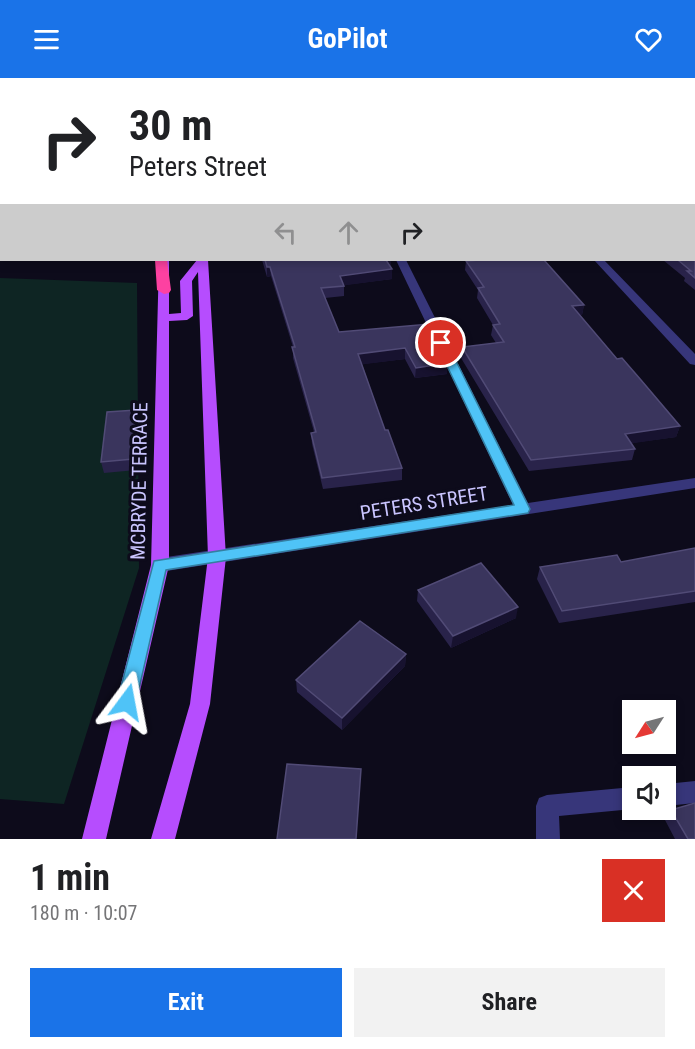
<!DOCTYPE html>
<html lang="en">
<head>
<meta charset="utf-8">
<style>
  :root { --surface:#fff; --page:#f2f2f2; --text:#202124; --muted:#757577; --accent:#1a73e8 }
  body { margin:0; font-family:"Roboto Condensed",sans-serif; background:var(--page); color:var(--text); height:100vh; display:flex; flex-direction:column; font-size:22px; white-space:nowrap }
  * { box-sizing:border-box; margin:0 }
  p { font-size:20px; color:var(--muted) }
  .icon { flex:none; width:33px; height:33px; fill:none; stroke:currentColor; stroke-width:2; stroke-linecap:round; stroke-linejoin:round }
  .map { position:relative; height:761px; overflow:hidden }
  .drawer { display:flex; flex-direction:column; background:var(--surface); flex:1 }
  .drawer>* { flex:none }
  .hud { position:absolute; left:0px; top:0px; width:696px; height:183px; box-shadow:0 3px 9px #0003; background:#fff; color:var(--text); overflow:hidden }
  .needle { width:39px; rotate:234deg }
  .tools { position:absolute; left:622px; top:622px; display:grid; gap:12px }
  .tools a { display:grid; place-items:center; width:54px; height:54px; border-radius:0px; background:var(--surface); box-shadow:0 3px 9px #0003; font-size:30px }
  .pin { position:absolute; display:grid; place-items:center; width:51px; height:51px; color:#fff; margin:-26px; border:3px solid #fff; border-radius:50%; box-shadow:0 2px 6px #0007 }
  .me { position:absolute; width:66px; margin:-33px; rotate:13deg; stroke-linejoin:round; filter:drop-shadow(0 0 4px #0008) }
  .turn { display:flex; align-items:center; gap:21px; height:126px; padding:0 30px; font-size:27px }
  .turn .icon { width:78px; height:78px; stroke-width:2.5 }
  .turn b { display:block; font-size:42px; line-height:51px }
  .lanes { display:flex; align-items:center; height:57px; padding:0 30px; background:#0003; justify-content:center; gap:30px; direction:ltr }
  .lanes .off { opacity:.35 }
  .round { display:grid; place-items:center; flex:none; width:63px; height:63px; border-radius:0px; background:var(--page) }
  .head { display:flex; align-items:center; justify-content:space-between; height:102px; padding:0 30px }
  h1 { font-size:36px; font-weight:700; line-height:45px }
  .action { display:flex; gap:12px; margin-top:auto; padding:12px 30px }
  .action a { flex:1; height:69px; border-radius:0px; background:var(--accent); color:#fff; font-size:24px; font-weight:700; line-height:69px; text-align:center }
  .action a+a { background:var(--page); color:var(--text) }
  header { display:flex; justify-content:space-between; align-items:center; height:78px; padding:0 30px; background:var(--accent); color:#fff; font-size:27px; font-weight:700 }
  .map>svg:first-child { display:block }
  .green { fill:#0e2523 }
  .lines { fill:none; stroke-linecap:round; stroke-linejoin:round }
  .minor { fill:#37367a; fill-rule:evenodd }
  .major { fill:#b64dfe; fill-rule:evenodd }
  .highway { fill:#fd41a1; fill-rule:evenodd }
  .wall { fill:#29234a }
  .shaded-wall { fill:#17122f }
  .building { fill:#3a355d; stroke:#514b76; stroke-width:1.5 }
  .route { fill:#4fc3f7; stroke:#337fa1; stroke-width:1.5 }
  .labels { text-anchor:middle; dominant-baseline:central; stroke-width:6; stroke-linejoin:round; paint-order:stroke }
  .street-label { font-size:20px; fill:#cac5ff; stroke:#0d0b1b }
</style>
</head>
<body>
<header><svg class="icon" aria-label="menu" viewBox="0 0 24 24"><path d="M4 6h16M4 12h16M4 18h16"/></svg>GoPilot<svg class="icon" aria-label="heart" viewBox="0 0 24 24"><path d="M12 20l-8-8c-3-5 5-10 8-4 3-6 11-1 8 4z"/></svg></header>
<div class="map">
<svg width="695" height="761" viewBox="0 0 695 761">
  <rect width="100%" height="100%" fill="#0d0b1b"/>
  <!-- green -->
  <path class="green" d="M0,0h151l-149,2 -2,70z
    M0,200l137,5 2,285 -75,236 -64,-5z"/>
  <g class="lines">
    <!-- minor -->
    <path class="minor" d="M81,0h11l-14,2z
      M105,0l12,2h-11z
      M428,0h7l1,2h-7z
      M682,0h7l1,2h-7z
      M396,182h10l122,243 167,-25v10l-535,84 -6,-2 -3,-5 3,-5 6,-2 353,-53z
      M594,182h10l91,94v11l-5,-1z
      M695,703v22l-29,3v-22z
      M633,709v22l-74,7 1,23h-24v-33l3,-8 8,-3z"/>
    <!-- major -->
    <path class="major" d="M168,0h6l-7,2z
      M0,85h2v6h-2z
      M159,182h10v54l12,-1 -1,-32 17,-21h11l18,297 -16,147 -35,135h-24l39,-135 18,-147 -10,-285 -6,9 1,35 -6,4 -18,1v244l-63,274h-24l69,-274z"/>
    <!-- highway -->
    <path class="highway" d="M183,0h8v2h-8z
      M694,62h1v6h-1z
      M0,100h2l-2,7z
      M155,182h12l4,30 -2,3 -5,1 -7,-4z"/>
  </g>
  <!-- wall -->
  <path class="wall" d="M695,87v125l-11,-9 1,-3 -22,-18h31z
    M262,182h129v5h-1l2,4v10l-48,6v11l-19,2 14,34 100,10 -1,4 9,28 -32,4 -10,-19 -43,5 23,66 17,38v12l-79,9 -11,-45 -1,-11 3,-1 -21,-74v-11l-22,-71 -4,1z
    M466,183l118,44 -2,10h-3l38,44 63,67 -4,11 -45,6 4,6 -3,11 -103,11 -68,-113 1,-11 34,-4 -5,-8 2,-10 -16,-27 1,-8 -13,-20z
    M136,332l3,11 -3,49 -32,3 -3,-11z
    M695,470v54l-136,21 -22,-44 3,-12 81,-5z
    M418,512l98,28 -65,30 -34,-47z
    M406,576l-1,12 -63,64 -45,-38 -1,-12z
    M671,732l24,29h-20l-10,-19z"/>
  <!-- shaded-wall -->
  <path class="shaded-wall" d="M384,182h7v5l-8,1z
    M267,189h3l1,9 -4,1z
    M392,191v10l-52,7v-10z
    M584,227l-2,10 -12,1 2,-10z
    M405,270v11l-47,6v-11z
    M448,285l-1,11 -32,4 1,-10z
    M136,332l3,11 -3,49 -3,-11z
    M680,348l-4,11 -55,8 4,-11z
    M518,529l-2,11 -65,30 2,-12z
    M406,576l-1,12 -63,64v-12z"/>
  <!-- building -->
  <path class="building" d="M224,0h179l-4,1 1,1h-175z
    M475,0h182l3,2h-183z
    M694,87h1l-1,55z
    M694,149h1v51l-8,-7h4l-13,-11h16z
    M265,182h121l6,9 -52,7 4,10 -23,2 18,44 91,-8 9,18 -2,2 11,19 -32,5 -11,-20 -47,6 27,76h3l14,38 -80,10 -11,-45 5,-1 -24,-85h3l-25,-80h-3z
    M480,182h64l40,45 -12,1 45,53 5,-1 19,22 39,46 -55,8 10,15 -104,11 -69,-113 42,-5 -11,-17 7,-1 -22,-36 6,-1 -18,-26z
    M136,332l-3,49 -32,3 6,-50z
    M695,470v43l-133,20 -22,-44 77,-12 4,7z
    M481,485l37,44 -65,29 -35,-46z
    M360,543l46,33 -64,64 -46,-38z
    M287,686l74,5 -5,70h-79z
    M695,725v36h-7l-17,-29z"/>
  <!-- route -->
  <path class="route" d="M441,261l6,4 83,166 -2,4 -362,57 -30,132 -3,6 -6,2 -7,-2 -3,-6 37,-141 360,-56 -78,-162z"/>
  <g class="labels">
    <!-- street labels -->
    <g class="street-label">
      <text transform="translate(139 403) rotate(-89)">MCBRYDE TERRACE</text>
      <text transform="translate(424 425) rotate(-9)">PETERS STREET</text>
    </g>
  </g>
</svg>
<div class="tools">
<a><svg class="needle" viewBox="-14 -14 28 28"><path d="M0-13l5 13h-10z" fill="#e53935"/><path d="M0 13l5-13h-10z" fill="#757577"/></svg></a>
<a><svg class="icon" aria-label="sound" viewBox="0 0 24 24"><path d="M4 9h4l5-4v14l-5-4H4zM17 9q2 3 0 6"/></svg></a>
</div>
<div class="pin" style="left:441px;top:265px;background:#d93025"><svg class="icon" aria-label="arrive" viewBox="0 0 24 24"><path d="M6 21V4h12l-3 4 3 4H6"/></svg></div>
<svg class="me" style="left:127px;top:624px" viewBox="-20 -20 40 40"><path d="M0-17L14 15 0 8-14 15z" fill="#4fc3f7" stroke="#fff" stroke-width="4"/></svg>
<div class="hud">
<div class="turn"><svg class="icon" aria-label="right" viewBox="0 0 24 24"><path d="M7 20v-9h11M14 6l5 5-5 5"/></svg><div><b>30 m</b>Peters Street</div></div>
<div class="lanes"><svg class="icon off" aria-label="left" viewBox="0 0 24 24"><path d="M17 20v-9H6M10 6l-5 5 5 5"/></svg><svg class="icon off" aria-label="ahead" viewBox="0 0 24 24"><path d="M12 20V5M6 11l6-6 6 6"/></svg><svg class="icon" aria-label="right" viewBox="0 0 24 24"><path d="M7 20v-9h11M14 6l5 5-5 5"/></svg></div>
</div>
</div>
<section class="drawer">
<div class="head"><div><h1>1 min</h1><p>180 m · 10:07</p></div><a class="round" style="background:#d93025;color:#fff"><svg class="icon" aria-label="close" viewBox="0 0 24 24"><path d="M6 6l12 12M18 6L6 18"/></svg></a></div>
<div class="action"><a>Exit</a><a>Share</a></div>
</section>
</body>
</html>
